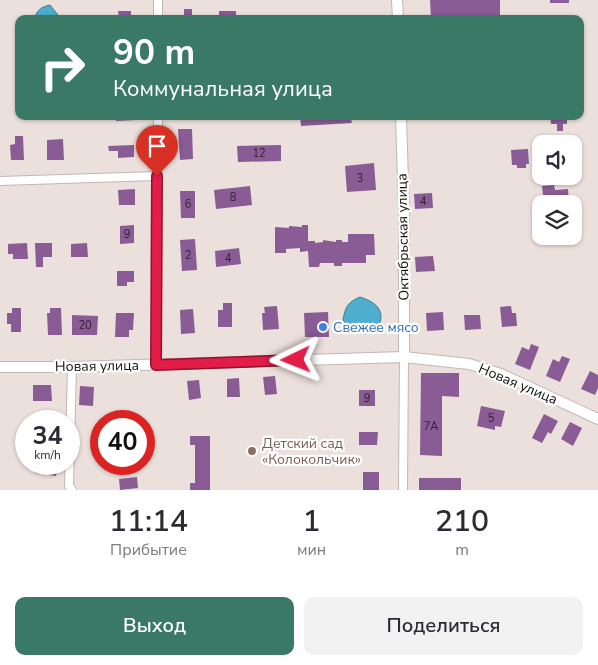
<!DOCTYPE html>
<html lang="ru">
<head>
<meta charset="utf-8">
<style>
  :root { --surface:#fff; --page:#f2f2f3; --text:#2b2b33; --muted:#7c7c81; --accent:#397966 }
  body { margin:0; font-family:"Nunito Sans",sans-serif; background:var(--page); color:var(--text); height:100vh; display:flex; flex-direction:column; font-size:19px; white-space:nowrap }
  * { box-sizing:border-box; margin:0 }
  p { font-size:16px; color:var(--muted) }
  .icon { flex:none; width:28px; height:28px; fill:none; stroke:currentColor; stroke-width:2; stroke-linecap:round; stroke-linejoin:round }
  .map { position:relative; height:490px; overflow:hidden }
  .side { display:flex; flex-direction:column; background:var(--surface); flex:1 }
  .side>* { flex:none }
  .guide { position:absolute; left:15px; top:15px; width:569px; height:105px; border-radius:10px; box-shadow:0 1px 4px #0004; background:#397966; color:#fff; overflow:hidden }
  .fabs { position:absolute; left:532px; top:135px; display:grid; gap:10px }
  .fabs a { display:grid; place-items:center; width:50px; height:50px; border-radius:10px; background:var(--surface); box-shadow:0 1px 4px #0004; font-size:25px }
  .speed { position:absolute; left:15px; top:410px; display:flex; gap:10px; font-size:25px; font-weight:700; text-align:center }
  .speed>* { display:grid; place-content:center; width:65px; height:65px; border-radius:50%; background:var(--surface); box-shadow:0 1px 4px #0004; line-height:1 }
  .speed small { font-size:12px; font-weight:400 }
  .speed .limit { border:8px solid #d22; background:#fff; color:#111 }
  .pin { position:absolute; display:grid; place-items:center; width:42px; height:42px; color:#fff; margin:-51px -21px; border-radius:50% 50% 50% 0; rotate:-45deg; box-shadow:0 0 5px #0007 }
  .pin .icon { rotate:45deg }
  .me { position:absolute; width:55px; margin:-28px; rotate:268deg; stroke-linejoin:round; filter:drop-shadow(0 0 4px #0008) }
  .turn { display:flex; align-items:center; gap:18px; height:105px; padding:0 15px; font-size:22px }
  .turn .icon { width:65px; height:65px; stroke-width:2.5 }
  .turn b { display:block; font-size:35px; line-height:42px }
  .eta { display:flex; justify-content:space-evenly; align-items:center; height:85px; text-align:center }
  .eta b { font-size:30px; font-weight:600; line-height:35px }
  .action { display:flex; gap:10px; margin-top:auto; padding:10px 15px }
  .action a { flex:1; height:58px; border-radius:10px; background:var(--accent); color:#fff; font-size:20px; font-weight:600; line-height:58px; text-align:center }
  .action a+a { background:var(--page); color:var(--text) }
  .map>svg:first-child { display:block }
  .water { fill:#4fadce; stroke:#3d7d94 }
  .building { fill:#895c95 }
  .lines { fill:none; stroke-linecap:round; stroke-linejoin:round }
  .minor-casing { stroke:#c3b7b3; stroke-width:10 }
  .tertiary-casing { stroke:#c3b7b3; stroke-width:12 }
  .minor { stroke:#fff; stroke-width:8 }
  .tertiary { stroke:#fff; stroke-width:10 }
  .route-casing { stroke:#92132f; stroke-width:12 }
  .route { stroke:#e11d48; stroke-width:9 }
  .shop-dot { fill:#3f7fe0; stroke:#fff; stroke-width:2 }
  .education-dot { fill:#8d6e63; stroke:#fff; stroke-width:2 }
  .labels { text-anchor:middle; dominant-baseline:central; stroke-width:4.5; stroke-linejoin:round; paint-order:stroke }
  .number-label { font-size:11px; fill:#30222f }
  .street-label { font-size:14px; fill:#120e0d; stroke:#fff }
  .shop-label { font-size:14px; fill:#366cbe; stroke:#fff; text-anchor:start }
  .education-label { font-size:14px; fill:#785e54; stroke:#fff; text-anchor:start }
</style>
</head>
<body>
<div class="map">
<svg width="598" height="490" viewBox="0 0 598 490">
  <rect width="100%" height="100%" fill="#ece0dc"/>
  <!-- water -->
  <path class="water" d="M50,5l8,10v4h-24c3,-9 7,-12 16,-14z
    M360,297c19,6 27,16 16,35 -15,4 -24,1 -33,-12 2,-13 5,-18 17,-23z"/>
  <!-- building -->
  <path class="building" d="M430,0h70v16h-15v3h-54z
    M550,0h19v3h-19z
    M184,9h8v10h-15v-3h7z
    M118,11h13v8h-12z
    M219,11h17v8h-17z
    M274,15v4h-15v-3z
    M116,116h19v4l-19,1z
    M300,116h63v2l-12,1 1,4 -51,3z
    M550,116h17v8h-4v7h-6v-7h-6z
    M178,129h14l1,30 -13,1z
    M15,136h8l1,24h-13l-1,-15 5,-1z
    M63,139l1,21h-17v-20z
    M134,145v12l-16,1v-7h-9l-1,-5z
    M281,145v16l-43,1 -1,-16z
    M528,149l1,15h-3v4h-9v-3h-5l-1,-15z
    M374,163l2,27 -29,2 -2,-26z
    M554,185l1,5 13,-1 1,14 -25,1 -2,-18z
    M250,186l2,19 -36,4 -2,-19z
    M135,189v16h-16l-1,-15z
    M180,191h15v27h-14z
    M432,193l1,15 -18,1 -1,-15z
    M134,225v18l-14,1v-18z
    M302,225h6v16h7v2l8,-1v-2l13,2v-2h6v2h6v-8h26l1,21h-9v8h-24v3h-8v-3h-14l-1,4h-10l-1,-16 -8,1v-4l-14,1v4h-11v-26l14,1v-2l13,1z
    M546,236h21l1,7 -22,1z
    M195,239l2,31 -15,1 -2,-31z
    M27,243l1,16h-15v-5h-5v-10z
    M35,243h17v14h-9v10h-7z
    M87,243l1,14h-17v-13z
    M239,248l2,16 -25,3 -1,-16z
    M433,256l2,15 -19,1 -1,-15z
    M117,271h17v11h-7v4h-10z
    M223,303h9v24h-14v-17h5z
    M277,306l2,23 -16,1 -1,-17h3l-1,-6z
    M511,306l1,7h4l1,13 -15,1 -2,-20z
    M12,308h9v24h-10v-8h-4v-11h5z
    M50,308h11l1,27h-14l-1,-22h3z
    M193,309l2,24 -14,1 -1,-24z
    M328,312l1,25h-24l-1,-24z
    M443,312l1,18 -17,1 -1,-18z
    M116,313h18l-1,17h-4v7h-14z
    M72,315l26,1 -1,19h-25z
    M464,315h16l1,14 -16,1z
    M531,344l8,3 -9,23 -15,-6 7,-17 7,3z
    M562,356l8,3 -10,23 -14,-6 7,-17 6,3z
    M590,371l8,4v13l-3,7 -14,-6z
    M421,373h38v24l-17,-1v60l-22,-1z
    M275,376l2,18 -12,1 -2,-18z
    M239,378l1,19h-13v-18z
    M199,380l2,18 -12,2 -2,-19z
    M33,385h18l1,16h-19z
    M80,386l14,1 -1,19 -14,-1z
    M359,390h16v16h-16z
    M481,406l24,5 -4,16 -6,-1v4l-18,-4z
    M544,414l14,7 -7,13 -3,-2 -6,11 -10,-5z
    M570,422l12,6 -9,18 -12,-7z
    M359,432h19l-1,13h-18z
    M190,436h20v54h-20v-7h5v-38h-5z
    M36,464h22l-2,12 -21,-3z
    M363,472h16v18h-16z
    M137,477l1,11 -18,2 -1,-11z
    M419,478h42v12h-42z"/>
  <g class="lines">
    <!-- minor casing -->
    <g class="minor-casing">
      <path id="minor" d="M158,19v-19
        M0,181l157,-5
        M156,365l2,-249
        M72,367l-3,119 3,4
        M403,490l1,-133"/>
    </g>
    <!-- tertiary casing -->
    <g class="tertiary-casing">
      <path id="tertiary" d="M397,0l1,19
        M401,116l3,98v143
        M0,367h72l332,-10 65,7 32,10 97,45"/>
    </g>
    <!-- minor -->
    <use href="#minor" class="minor"/>
    <!-- tertiary -->
    <use href="#tertiary" class="tertiary"/>
  </g>
  <g class="lines">
    <!-- route casing -->
    <g class="route-casing">
      <path id="route" d="M157,176l-1,189 140,-5"/>
    </g>
    <!-- route -->
    <use href="#route" class="route"/>
  </g>
  <!-- markers -->
  <circle class="shop-dot" cx="323" cy="327" r="5"/>
  <circle class="education-dot" cx="252" cy="451" r="5"/>
  <g class="labels">
    <!-- number labels -->
    <g class="number-label">
      <text x="259" y="153">12</text>
      <text x="360" y="178">3</text>
      <text x="233" y="197">8</text>
      <text x="423" y="201">4</text>
      <text x="188" y="204">6</text>
      <text x="127" y="234">9</text>
      <text x="188" y="255">2</text>
      <text x="228" y="258">4</text>
      <text x="85" y="325">20</text>
      <text x="367" y="398">9</text>
      <text x="491" y="418">5</text>
      <text x="431" y="426">7А</text>
    </g>
    <!-- street labels -->
    <g class="street-label">
      <text transform="translate(403 237) rotate(-91)">Октябрьская улица</text>
      <text transform="translate(97 366) rotate(-1)">Новая улица</text>
      <text transform="translate(518 384) rotate(23)">Новая улица</text>
    </g>
    <!-- shop labels -->
    <g class="shop-label">
      <text x="333" y="327">Свежее мясо</text>
    </g>
    <!-- education labels -->
    <g class="education-label">
      <text x="262" y="443">Детский сад<tspan x="262" dy="16">«Колокольчик»</tspan></text>
    </g>
  </g>
</svg>
<div class="fabs">
<a><svg class="icon" aria-label="sound" viewBox="0 0 24 24"><path d="M4 9h4l5-4v14l-5-4H4zM17 9q2 3 0 6"/></svg></a>
<a><svg class="icon" aria-label="layers" viewBox="0 0 24 24"><path d="M12 4l9 5-9 5-9-5zM3 14l9 5 9-5"/></svg></a>
</div>
<div class="speed"><div>34<small>km/h</small></div><div class="limit">40</div></div>
<div class="pin" style="left:157px;top:176px;background:#d93025"><svg class="icon" aria-label="arrive" viewBox="0 0 24 24"><path d="M6 21V4h12l-3 4 3 4H6"/></svg></div>
<svg class="me" style="left:296px;top:360px" viewBox="-20 -20 40 40"><path d="M0-17L14 15 0 8-14 15z" fill="#e11d48" stroke="#fff" stroke-width="4"/></svg>
<div class="guide">
<div class="turn"><svg class="icon" aria-label="right" viewBox="0 0 24 24"><path d="M7 20v-9h11M14 6l5 5-5 5"/></svg><div><b>90 m</b>Коммунальная улица</div></div>
</div>
</div>
<section class="side">
<div class="eta">
<div><b>11:14</b><p>Прибытие</p></div>
<div><b>1</b><p>мин</p></div>
<div><b>210</b><p>m</p></div>
</div>
<div class="action"><a>Выход</a><a>Поделиться</a></div>
</section>
</body>
</html>
